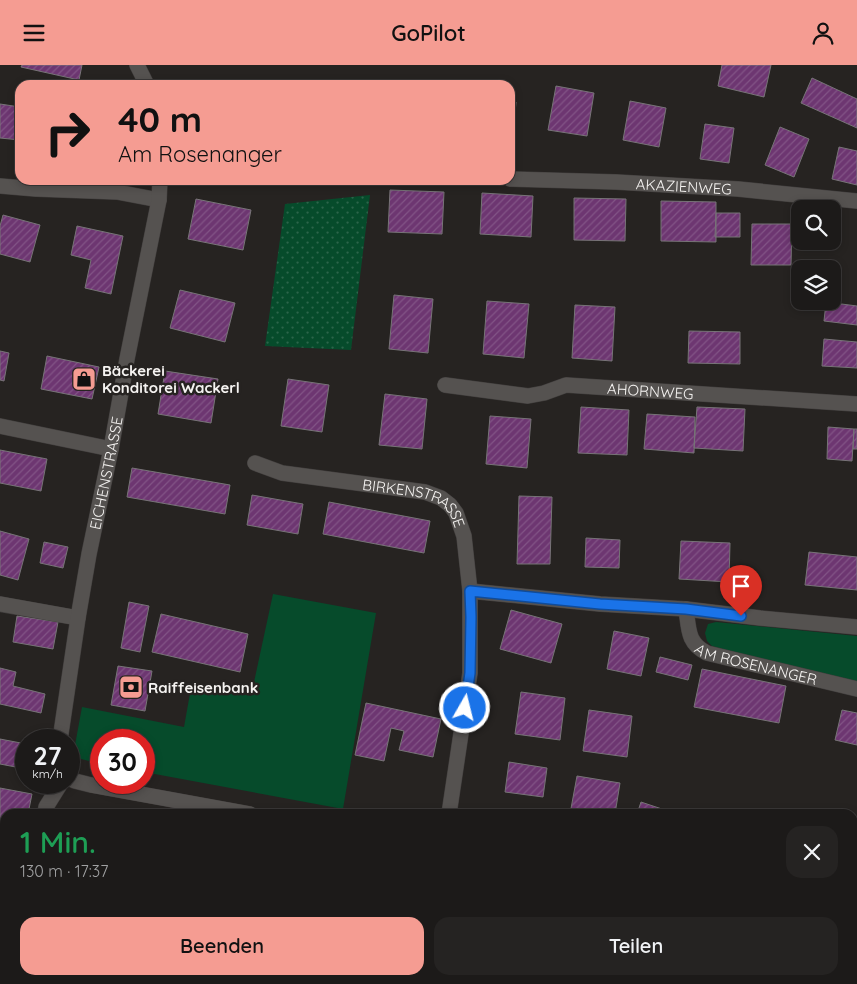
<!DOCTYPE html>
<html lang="de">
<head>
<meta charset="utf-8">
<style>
  :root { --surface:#1c1a19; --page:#252322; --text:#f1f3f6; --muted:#a0a1a2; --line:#3a3838; --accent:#f59c92 }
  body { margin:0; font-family:Quicksand,sans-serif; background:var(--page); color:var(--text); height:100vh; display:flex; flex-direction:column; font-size:19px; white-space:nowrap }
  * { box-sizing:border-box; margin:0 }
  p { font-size:16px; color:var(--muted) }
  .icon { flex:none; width:28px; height:28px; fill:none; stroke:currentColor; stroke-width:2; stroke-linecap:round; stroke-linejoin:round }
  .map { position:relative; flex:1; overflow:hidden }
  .details { position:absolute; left:0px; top:744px; width:858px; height:176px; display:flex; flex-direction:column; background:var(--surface); border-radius:15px 15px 0 0; box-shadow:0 2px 8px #0003,0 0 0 1px var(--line) }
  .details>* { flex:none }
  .hud { position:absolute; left:15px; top:15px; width:500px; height:105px; border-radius:15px; box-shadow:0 2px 8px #0003,0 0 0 1px var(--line); background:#f59c92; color:#111; overflow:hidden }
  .controls { position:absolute; left:791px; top:135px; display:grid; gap:10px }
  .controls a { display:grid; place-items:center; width:50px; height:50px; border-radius:10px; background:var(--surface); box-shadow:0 2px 8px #0003,0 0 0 1px var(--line); font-size:25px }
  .speed { position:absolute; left:15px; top:664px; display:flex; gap:10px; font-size:25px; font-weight:700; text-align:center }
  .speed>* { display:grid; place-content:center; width:65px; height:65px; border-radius:50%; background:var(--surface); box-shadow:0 2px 8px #0003,0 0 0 1px var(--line); line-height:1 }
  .speed small { font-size:12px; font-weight:400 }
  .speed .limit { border:8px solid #d22; background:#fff; color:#111 }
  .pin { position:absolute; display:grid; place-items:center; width:42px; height:42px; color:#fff; margin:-51px -21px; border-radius:50% 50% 50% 0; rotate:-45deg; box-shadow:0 0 5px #0007 }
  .pin .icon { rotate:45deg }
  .me { position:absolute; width:55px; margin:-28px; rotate:8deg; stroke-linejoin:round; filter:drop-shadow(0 0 4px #0008) }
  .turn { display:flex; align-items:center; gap:18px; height:105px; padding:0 20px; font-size:22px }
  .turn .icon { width:65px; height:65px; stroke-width:2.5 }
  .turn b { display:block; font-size:35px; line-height:42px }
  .round { display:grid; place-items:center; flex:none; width:52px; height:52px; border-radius:15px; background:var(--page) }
  .summary { display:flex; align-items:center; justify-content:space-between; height:85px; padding:0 20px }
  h1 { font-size:30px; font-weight:600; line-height:38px; color:#1e9e55 }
  .cta { display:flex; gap:10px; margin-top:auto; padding:10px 20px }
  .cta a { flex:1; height:58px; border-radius:15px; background:var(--accent); color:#111; font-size:20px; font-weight:600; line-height:58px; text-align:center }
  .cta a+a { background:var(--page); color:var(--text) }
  header { display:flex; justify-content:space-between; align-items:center; height:65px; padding:0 20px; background:var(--accent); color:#111; font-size:22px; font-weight:600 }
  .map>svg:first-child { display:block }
  .green { fill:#064b2b }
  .park { fill:url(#park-dots) }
  .building { fill:url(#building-hatch); stroke:#777477 }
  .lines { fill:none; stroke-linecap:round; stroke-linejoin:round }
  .minor-casing { stroke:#423f3e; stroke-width:16 }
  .minor { stroke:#555250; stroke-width:15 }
  .route-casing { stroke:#114b97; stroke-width:12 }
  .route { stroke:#1a73e8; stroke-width:9 }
  .labels { text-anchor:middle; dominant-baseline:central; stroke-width:5; stroke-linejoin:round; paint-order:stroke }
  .street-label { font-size:15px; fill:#f5f3f1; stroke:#262321 }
  .poi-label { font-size:15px; font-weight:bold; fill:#f5f3f1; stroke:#262321; text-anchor:start }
</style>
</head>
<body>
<header><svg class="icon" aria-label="menu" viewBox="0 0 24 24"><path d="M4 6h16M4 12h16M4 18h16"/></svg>GoPilot<svg class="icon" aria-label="person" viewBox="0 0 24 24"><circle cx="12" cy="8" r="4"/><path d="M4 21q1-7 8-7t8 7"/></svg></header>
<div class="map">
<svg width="857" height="919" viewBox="0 0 857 919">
  <defs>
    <pattern id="park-dots" width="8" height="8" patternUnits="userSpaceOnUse" patternTransform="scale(1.25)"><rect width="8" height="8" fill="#064b2b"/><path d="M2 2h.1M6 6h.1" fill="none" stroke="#2b654a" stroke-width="1.8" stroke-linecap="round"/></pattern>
    <pattern id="building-hatch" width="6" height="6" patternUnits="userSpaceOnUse" patternTransform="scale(1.25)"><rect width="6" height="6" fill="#6d3671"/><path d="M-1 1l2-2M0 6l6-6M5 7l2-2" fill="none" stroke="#825486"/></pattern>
  </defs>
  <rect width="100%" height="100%" fill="#262321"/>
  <!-- green -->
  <path class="green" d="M273,529l103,19 -33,196 -199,-37v-32h-43v24l-20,-5 -5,-5 -1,-9 7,-38 102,20 8,-45 59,14z
    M716,557l141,14v46l-110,-26 -35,-10 -5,-5 -2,-8 3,-9z"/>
  <!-- park -->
  <path class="park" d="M370,130l-19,155 -86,-4 20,-142z"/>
  <!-- building -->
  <path class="building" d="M22,0h60l-3,15 -58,-13z
    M722,0h49l-7,32 -46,-11z
    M812,13l45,21v29l-56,-25z
    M556,21l38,7 -7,43 -39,-6z
    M630,36l36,7 -7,39 -36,-7z
    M510,37h6l-4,46h-2z
    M0,39l20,3v33l-20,-2z
    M705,59l29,4 -5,35 -29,-4z
    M780,62l29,12 -15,38 -29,-12z
    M839,82l18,4v34l-25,-6z
    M390,125l54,2 -2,42 -54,-2z
    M482,128l51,3 -2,41 -51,-3z
    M574,133l52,1 -1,42 -51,-1z
    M196,134l55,11 -8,40 -55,-11z
    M661,136l55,1v40l-55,-1z
    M716,148h24v24h-25z
    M3,150l37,10 -10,37 -30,-8v-28z
    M832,158l6,1 -1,23 -29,-1v-5h24z
    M752,159h40l-1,41h-40z
    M77,161l46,10 -12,58 -26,-6 6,-28 -20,-5z
    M180,225l55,13 -10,39 -55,-14z
    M394,230l39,4 -5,54 -39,-4z
    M487,236l42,3 -5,54 -41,-4z
    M826,237l31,4v19l-33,-4z
    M575,240l40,2 -3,54 -40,-3z
    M689,266l51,1v32l-52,-1z
    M824,274l33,3v26l-35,-2z
    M0,286l9,2 -5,28 -4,-1z
    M47,291l52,11 -7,32 -51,-10z
    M165,306l53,8 -7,44 -53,-9z
    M288,314l41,6 -7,47 -41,-6z
    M385,329l42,5 -5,50 -43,-4z
    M581,342l48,3 -2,45 -49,-2z
    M697,342l48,2 -2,42 -49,-3z
    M647,349l48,3 -1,36 -50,-4z
    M490,351l41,3 -4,49 -41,-4z
    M828,362l26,2 -2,32 -25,-2z
    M854,364h3v20h-4z
    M0,385l47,9 -6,32 -41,-8z
    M132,403l98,17 -5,29 -98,-17z
    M252,430l51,9 -5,30 -51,-9z
    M519,431l33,1 -2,67h-33z
    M329,437l101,19 -6,32 -101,-19z
    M0,466l29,8 -11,41 -18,-5z
    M586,473l34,2 -1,28 -34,-1z
    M681,476l49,2 -1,39 -50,-3z
    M44,477l24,5 -5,21 -23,-5z
    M809,487l48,5v33l-52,-5z
    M129,537l20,4 -9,46 -19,-4z
    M511,545l51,14 -11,39 -51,-14z
    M161,549l87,20 -8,38 -88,-20z
    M17,551l41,6 -5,27 -40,-7z
    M614,566l35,7 -8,38 -34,-7z
    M660,592l32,8 -4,15 -32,-8z
    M118,601l34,5 -7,40 -34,-6z
    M0,603l16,4 -3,14 32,8 -4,19 -41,-9z
    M702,604l84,17 -7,37 -85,-16z
    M521,627l44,6 -5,42 -45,-6z
    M366,638l75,16 -8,38 -34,-7 5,-19 -13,-3 -7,33 -29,-6z
    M589,645l43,6 -5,41 -44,-6z
    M842,645l15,3v32l-22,-5z
    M0,674l26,5v25l-26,-5z
    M509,697l38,6 -4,29 -38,-5z
    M577,711l43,7 -5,31h-45z
    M0,723l32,6 -4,20h-23v31l-5,-1z
    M641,737l27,9 -1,3h-30z
    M49,915h87l-1,4h-87z
    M171,915h43l-1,4h-27l-15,-3z
    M239,915h31l-1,4h-31z
    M361,915h34l-1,4h-16z
    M670,915h43l-1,4h-26z
    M756,915h46l-2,4h-45z"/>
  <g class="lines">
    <!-- minor casing -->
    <g class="minor-casing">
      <g id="minor">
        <path d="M137,0l10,20"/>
        <path id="s1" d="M510,114l106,3 122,7 119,12"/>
        <path d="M0,121l36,3 81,3 42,8"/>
        <path id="s2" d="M445,320l83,11 16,-3 22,-8 291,19"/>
        <path d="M0,361l111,23"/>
        <path id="s3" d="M255,398l27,10 143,19 16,6 9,7 6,8 8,23 6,55v82l-21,141"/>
        <path d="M470,526l130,13 86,5 74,9 97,9"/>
        <path d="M0,539l78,14"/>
        <path id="s4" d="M686,544c3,20 1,34 21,44l150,36"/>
        <path id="s5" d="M60,675l18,-122 11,-64 22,-105 16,-90 32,-159 1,-20"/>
        <path d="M69,713l6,3 16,4 159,29"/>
        <path d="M45,749l1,-7 15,-24"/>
        <path d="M0,796l5,1"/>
        <path d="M852,895l5,1"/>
        <path d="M7,919l1,-4"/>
        <path d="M426,919v-4"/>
        <path d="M822,919l1,-4"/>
      </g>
    </g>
    <!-- minor -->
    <use href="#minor" class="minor"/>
  </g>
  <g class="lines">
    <!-- route casing -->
    <g class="route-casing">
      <path id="route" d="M465,643l5,-35 1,-56 -1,-26 130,13 86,5 55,7"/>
    </g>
    <!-- route -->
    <use href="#route" class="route"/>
  </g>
  <!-- icons -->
  <defs>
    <g id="shop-square" transform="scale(1.25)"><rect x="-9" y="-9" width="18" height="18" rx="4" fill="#f59c92" stroke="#262321"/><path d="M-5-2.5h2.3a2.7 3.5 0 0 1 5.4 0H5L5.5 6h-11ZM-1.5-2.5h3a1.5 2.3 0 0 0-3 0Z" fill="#111"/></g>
    <g id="bank-square" transform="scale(1.25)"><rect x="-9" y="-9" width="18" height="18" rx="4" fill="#f59c92" stroke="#262321"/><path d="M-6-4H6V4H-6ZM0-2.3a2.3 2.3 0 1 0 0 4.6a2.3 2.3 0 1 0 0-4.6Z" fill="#111"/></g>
  </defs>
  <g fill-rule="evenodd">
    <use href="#shop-square" x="84" y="314"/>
    <use href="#bank-square" x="131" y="622"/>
  </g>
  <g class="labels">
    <!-- street labels -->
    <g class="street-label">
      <text stroke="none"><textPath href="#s1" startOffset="174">AKAZIENWEG</textPath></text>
      <text stroke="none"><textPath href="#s2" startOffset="208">AHORNWEG</textPath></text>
      <text stroke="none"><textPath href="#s5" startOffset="271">EICHENSTRASSE</textPath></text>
      <text stroke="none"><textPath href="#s3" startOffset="168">BIRKENSTRASSE</textPath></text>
      <text stroke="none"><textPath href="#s4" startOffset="102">AM ROSENANGER</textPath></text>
    </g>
    <!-- poi labels -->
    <g class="poi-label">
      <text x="102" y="305">Bäckerei<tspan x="102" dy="17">Konditorei Wackerl</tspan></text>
      <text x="148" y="622">Raiffeisenbank</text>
    </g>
  </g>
</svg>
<div class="controls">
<a><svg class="icon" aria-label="search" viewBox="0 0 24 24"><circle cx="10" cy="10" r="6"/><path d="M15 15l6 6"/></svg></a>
<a><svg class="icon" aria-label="layers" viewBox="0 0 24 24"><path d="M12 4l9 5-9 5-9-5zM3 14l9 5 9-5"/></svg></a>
</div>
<div class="speed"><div>27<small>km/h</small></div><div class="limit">30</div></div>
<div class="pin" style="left:741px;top:551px;background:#d93025"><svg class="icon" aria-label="arrive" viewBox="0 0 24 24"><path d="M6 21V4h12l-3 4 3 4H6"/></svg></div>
<svg class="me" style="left:465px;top:643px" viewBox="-20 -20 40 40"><circle r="17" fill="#1a73e8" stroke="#fff" stroke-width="3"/><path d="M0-11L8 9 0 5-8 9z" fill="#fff"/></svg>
<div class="hud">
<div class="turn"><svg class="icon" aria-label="right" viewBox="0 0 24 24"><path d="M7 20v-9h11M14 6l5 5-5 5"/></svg><div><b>40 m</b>Am Rosenanger</div></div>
</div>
<section class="details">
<div class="summary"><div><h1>1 Min.</h1><p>130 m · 17:37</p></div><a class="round"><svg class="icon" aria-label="close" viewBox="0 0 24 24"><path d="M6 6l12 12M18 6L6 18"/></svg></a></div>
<div class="cta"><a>Beenden</a><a>Teilen</a></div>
</section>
</div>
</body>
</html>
